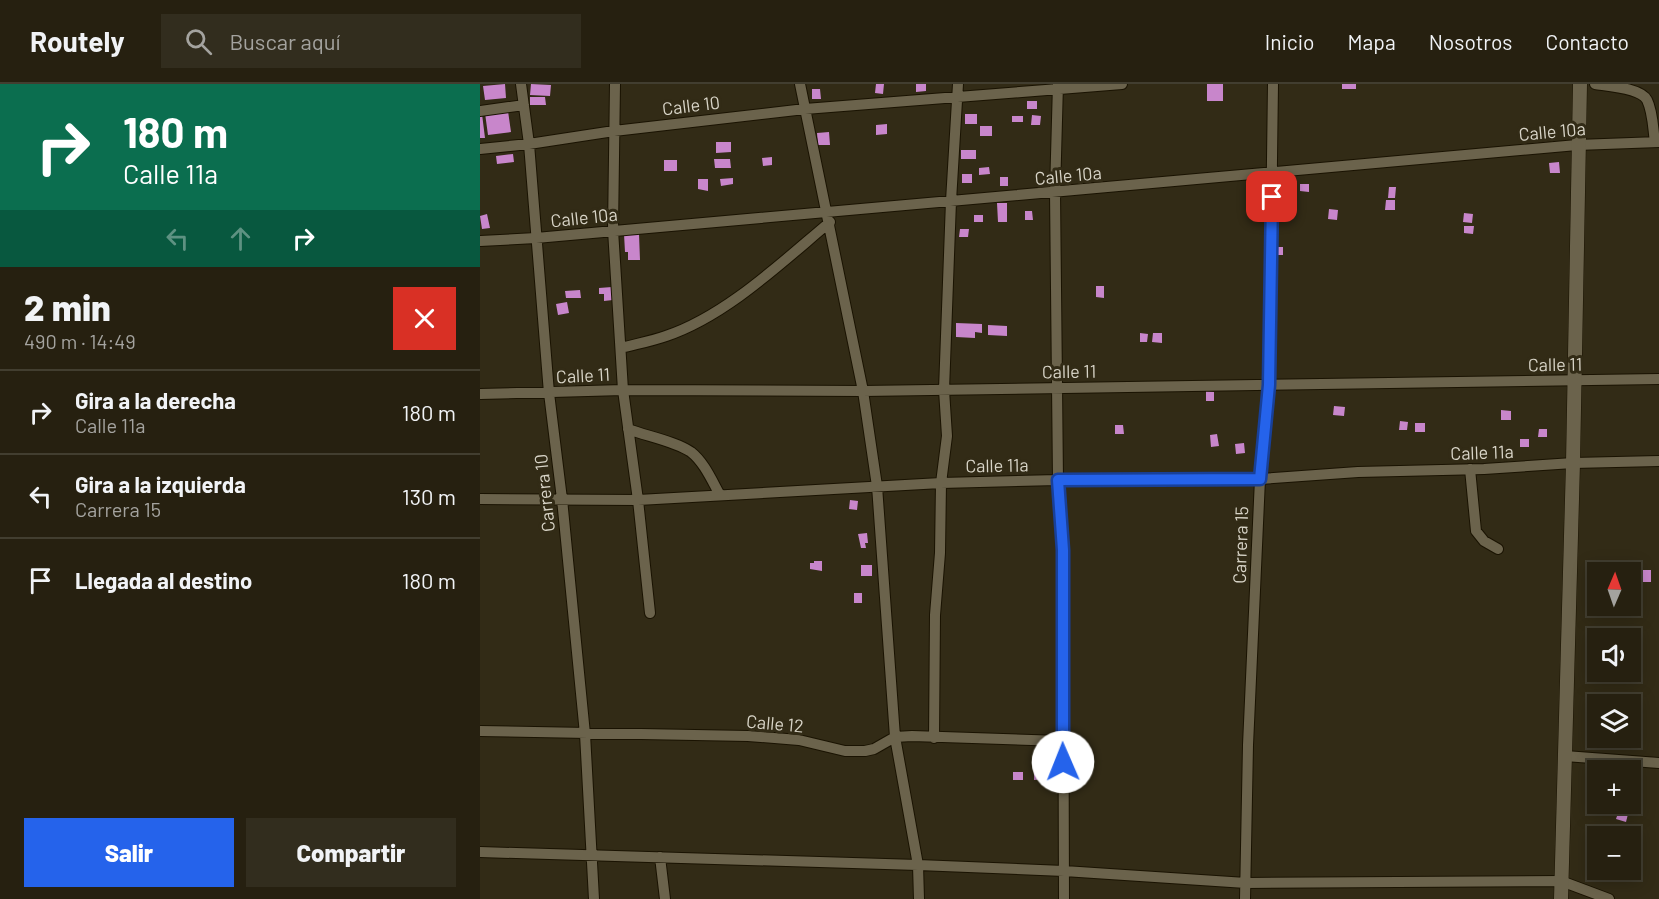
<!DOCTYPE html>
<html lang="es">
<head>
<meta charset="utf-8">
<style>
  :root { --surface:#262010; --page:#322d1e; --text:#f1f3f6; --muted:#a4a39f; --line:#423e30; --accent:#2563eb }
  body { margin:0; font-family:Barlow,sans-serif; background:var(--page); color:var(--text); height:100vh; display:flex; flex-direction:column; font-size:22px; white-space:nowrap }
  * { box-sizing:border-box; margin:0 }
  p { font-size:20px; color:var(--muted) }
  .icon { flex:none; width:33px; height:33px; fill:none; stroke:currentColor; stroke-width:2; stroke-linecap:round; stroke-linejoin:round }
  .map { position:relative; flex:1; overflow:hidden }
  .drawer { display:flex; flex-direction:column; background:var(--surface); width:480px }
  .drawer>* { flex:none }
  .hud { background:#0b6e4f; color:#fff; overflow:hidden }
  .needle { width:39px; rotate:2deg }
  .buttons { position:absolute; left:1107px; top:478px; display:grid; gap:12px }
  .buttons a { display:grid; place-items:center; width:54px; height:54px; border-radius:0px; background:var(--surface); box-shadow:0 3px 15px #0003,0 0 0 2px var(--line); font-size:30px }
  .pin { position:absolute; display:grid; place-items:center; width:51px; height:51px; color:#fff; margin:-26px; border-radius:12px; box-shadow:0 3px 9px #0006 }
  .me { position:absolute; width:66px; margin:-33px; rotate:359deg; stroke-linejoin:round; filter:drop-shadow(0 0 4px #0008) }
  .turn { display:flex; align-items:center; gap:21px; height:126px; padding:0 24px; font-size:27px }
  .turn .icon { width:78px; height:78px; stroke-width:2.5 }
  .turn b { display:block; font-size:42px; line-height:51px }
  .lanes { display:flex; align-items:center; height:57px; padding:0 24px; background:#0003; justify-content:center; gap:30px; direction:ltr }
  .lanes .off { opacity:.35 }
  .round { display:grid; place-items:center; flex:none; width:63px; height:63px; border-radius:0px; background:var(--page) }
  .headline { display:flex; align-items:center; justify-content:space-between; height:102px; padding:0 24px }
  h1 { font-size:36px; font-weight:800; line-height:45px }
  .action { display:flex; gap:12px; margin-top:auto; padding:12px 24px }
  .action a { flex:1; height:69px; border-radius:0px; background:var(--accent); color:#fff; font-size:24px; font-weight:800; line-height:69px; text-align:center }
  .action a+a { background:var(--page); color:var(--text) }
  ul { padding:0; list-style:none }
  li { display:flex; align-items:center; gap:18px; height:84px; padding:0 24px; border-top:2px solid var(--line) }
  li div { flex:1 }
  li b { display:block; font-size:22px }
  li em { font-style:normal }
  header { display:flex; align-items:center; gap:36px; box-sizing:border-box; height:84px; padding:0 30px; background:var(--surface); border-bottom:2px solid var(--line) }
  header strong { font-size:28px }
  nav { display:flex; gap:33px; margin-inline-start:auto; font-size:21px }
  .search { width:420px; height:54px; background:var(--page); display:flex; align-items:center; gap:15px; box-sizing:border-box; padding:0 21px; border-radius:0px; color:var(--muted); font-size:22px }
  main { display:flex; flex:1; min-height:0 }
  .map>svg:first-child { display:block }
  .building { fill:#c886cb }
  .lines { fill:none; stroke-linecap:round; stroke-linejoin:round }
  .minor-casing { stroke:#1a1302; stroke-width:12 }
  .tertiary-casing { stroke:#1a1302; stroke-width:15 }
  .minor { stroke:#6b634c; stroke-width:10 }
  .tertiary { stroke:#6b634c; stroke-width:14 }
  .route-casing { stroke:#184099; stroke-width:15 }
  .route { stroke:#2563eb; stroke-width:10 }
  .labels { text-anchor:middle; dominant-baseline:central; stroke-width:6; stroke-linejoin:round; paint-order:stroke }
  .street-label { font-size:18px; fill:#d8d4c7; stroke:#322b16 }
</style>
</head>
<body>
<header>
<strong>Routely</strong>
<div class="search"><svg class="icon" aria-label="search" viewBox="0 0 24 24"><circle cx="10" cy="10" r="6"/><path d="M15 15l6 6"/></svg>Buscar aquí</div>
<nav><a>Inicio</a><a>Mapa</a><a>Nosotros</a><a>Contacto</a></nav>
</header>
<main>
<section class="drawer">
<div class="hud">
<div class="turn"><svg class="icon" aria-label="right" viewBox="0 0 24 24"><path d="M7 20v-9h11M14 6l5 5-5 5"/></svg><div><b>180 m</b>Calle 11a</div></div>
<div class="lanes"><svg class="icon off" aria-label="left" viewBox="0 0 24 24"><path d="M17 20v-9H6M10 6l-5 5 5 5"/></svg><svg class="icon off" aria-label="ahead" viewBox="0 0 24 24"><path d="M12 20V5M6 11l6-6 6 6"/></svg><svg class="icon" aria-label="right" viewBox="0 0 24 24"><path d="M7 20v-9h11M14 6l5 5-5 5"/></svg></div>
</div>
<div class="headline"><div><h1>2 min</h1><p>490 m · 14:49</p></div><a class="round" style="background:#d93025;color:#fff"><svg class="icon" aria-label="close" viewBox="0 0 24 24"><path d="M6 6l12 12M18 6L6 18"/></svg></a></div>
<ul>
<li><svg class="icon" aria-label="right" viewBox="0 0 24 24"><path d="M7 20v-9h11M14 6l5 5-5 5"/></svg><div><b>Gira a la derecha</b><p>Calle 11a</p></div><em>180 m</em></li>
<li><svg class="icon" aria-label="left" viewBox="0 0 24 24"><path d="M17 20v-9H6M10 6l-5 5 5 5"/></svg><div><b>Gira a la izquierda</b><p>Carrera 15</p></div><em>130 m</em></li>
<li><svg class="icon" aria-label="arrive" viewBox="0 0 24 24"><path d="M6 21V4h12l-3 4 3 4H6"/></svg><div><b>Llegada al destino</b></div><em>180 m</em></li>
</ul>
<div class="action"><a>Salir</a><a>Compartir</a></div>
</section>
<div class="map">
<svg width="1179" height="815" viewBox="0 0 1179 815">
  <rect width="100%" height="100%" fill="#322b16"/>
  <!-- building -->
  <path class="building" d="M25,0l1,14 -21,2 -2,-14z
    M51,0l20,1 -1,11 -20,-1z
    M396,0h8l-1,10 -8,-1z
    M436,0h10v7l-10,1z
    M727,0h16v17h-16z
    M862,0h14v5h-14z
    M332,5h8l1,10h-9z
    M50,13h15l1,8h-16z
    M547,17h10v8h-10z
    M28,27l3,21 -23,3 -3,-22z
    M0,30h2l3,24h-5z
    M485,30h12v10h-12z
    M552,31l9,1 -1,9h-9z
    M532,32h11v6h-11z
    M407,40v10l-11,1v-10z
    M500,42h12v10h-12z
    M349,48l1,13h-12l-1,-12z
    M236,58h15v10l-15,1z
    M481,66h15v9h-15z
    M33,70l1,8 -17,2 -1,-8z
    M292,73v8l-9,1 -1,-8z
    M234,75h16l1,9h-16z
    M184,76h13v11h-13z
    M1079,78l1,11h-10l-1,-10z
    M509,83l1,7 -11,1v-7z
    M482,90h10v9h-10z
    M520,93h8v9h-8z
    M253,94v6l-12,2 -1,-7z
    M218,95h10v12l-10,-2z
    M820,100h9v8l-9,-1z
    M909,103h7l-1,11h-7z
    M906,116h9v10h-10z
    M517,119h10v19h-9z
    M849,125l9,1 -1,10 -9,-1z
    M545,127h7l1,9h-8z
    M984,129l9,1 -1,9 -9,-1z
    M7,130l3,14 -8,1 -2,-13z
    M494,131h9v7h-9z
    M984,142h10l-1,8 -9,-1z
    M480,145h9l-1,8h-9z
    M144,150h15l1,26h-12v-8h-3z
    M796,163h7v8h-7z
    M616,202h8v12l-8,-1z
    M132,203l1,13 -9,1v-7h-5v-6z
    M100,206l1,8h-15l-1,-7z
    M87,218l2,11 -11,2 -2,-11z
    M476,239l26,1v9l-7,-1v6l-19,-1z
    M508,241l19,1v10l-19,-1z
    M660,249l8,1 -1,8h-7z
    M673,249h9v10l-10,-1z
    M726,307l8,1v9h-8z
    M854,322l11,1 -1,9 -11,-1z
    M1021,326l10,1v9h-10z
    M920,337l8,1 -1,8h-8z
    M935,339h10v9h-10z
    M635,341h8l1,9h-9z
    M1059,345h8v8h-9z
    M737,350l2,12 -8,1 -1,-12z
    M1040,355h9v8h-9z
    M764,359l1,10 -9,1 -1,-10z
    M370,416l8,1 -1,9 -8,-1z
    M387,449l1,10h-3l1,5h-5l-3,-14z
    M334,477h8v10l-12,-2v-6h4z
    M381,481h11v11h-11z
    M1162,486h9v12h-8z
    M374,509h8v10h-8z
    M1136,613h19v16h-5v-8h-14z
    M554,686h13v9l-13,1z
    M533,688h10v8h-10z
    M1140,723l9,3 -3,12 -10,-3z"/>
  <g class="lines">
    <!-- minor casing -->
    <g class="minor-casing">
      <path id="minor" d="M41,0l8,60 20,249 13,106 23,235 9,165
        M135,0l-2,146 10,160 15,110 12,113
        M320,0l63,307 14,95 18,251 23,128 1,34
        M578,0l-3,108 3,288 5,70 1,349
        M1115,0c13,2 46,4 52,16 6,12 6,29 8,42
        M0,27l44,-6
        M0,65l49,-5 85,-13 191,-22 317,-25
        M0,157l56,-3 1041,-93 82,-3
        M141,264c15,-4 31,-7 45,-12 60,-20 116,-74 164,-114
        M0,310l143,-4 240,1 796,-12
        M148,345c18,7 47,12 63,23 13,10 21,29 29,43
        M990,385l6,62 8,10 14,8
        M0,415l158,1 303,-17 117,-3 202,-1 98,-7 126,-3 89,-6 86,-2
        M0,647l268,5 51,4 46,11h20l9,-2 21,-12 17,-1 150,5
        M454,654l1,-123 5,-62 1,-70 6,-47 -3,-46 7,-189 7,-117
        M1085,672l94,7
        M0,768l438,13 146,6 182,12 315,-2 48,18
        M180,773l5,42
        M765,815l3,-154 12,-266 9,-94 4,-301"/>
    </g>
    <!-- tertiary casing -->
    <g class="tertiary-casing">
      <path id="tertiary" d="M1081,815l12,-436 7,-379"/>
    </g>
    <!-- minor -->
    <use href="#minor" class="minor"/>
    <!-- tertiary -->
    <use href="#tertiary" class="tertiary"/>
  </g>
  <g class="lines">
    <!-- route casing -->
    <g class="route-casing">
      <path id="route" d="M583,678v-212l-5,-70 202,-1 9,-94 3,-188"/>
    </g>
    <!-- route -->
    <use href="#route" class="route"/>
  </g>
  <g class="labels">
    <!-- street labels -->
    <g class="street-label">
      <text transform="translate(211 21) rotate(-7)">Calle 10</text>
      <text transform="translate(1072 47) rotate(-5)">Calle 10a</text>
      <text transform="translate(588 91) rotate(-5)">Calle 10a</text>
      <text transform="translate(104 133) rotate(-6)">Calle 10a</text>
      <text transform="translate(1075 280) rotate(-1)">Calle 11</text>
      <text transform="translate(589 287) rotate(-1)">Calle 11</text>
      <text transform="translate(103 291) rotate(-3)">Calle 11</text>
      <text transform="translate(1002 368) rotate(-2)">Calle 11a</text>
      <text transform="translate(517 381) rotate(-1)">Calle 11a</text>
      <text transform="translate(64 409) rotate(-96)">Carrera 10</text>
      <text transform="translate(760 461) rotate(-88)">Carrera 15</text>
      <text transform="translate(295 639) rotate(5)">Calle 12</text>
    </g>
  </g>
</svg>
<div class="buttons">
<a><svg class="needle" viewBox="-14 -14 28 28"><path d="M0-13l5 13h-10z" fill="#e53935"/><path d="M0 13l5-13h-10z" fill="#a4a39f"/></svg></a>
<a><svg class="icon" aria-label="sound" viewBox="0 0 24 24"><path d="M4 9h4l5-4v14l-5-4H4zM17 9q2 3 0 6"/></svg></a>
<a><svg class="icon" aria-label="layers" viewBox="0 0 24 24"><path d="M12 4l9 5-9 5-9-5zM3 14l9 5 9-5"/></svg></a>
<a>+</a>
<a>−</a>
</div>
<div class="pin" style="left:792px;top:113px;background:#d93025"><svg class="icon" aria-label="arrive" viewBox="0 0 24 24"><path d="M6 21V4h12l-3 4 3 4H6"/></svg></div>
<svg class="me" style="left:583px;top:678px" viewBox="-20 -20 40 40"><circle r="19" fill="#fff"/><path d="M0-13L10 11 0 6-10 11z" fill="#2563eb"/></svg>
</div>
</main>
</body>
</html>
